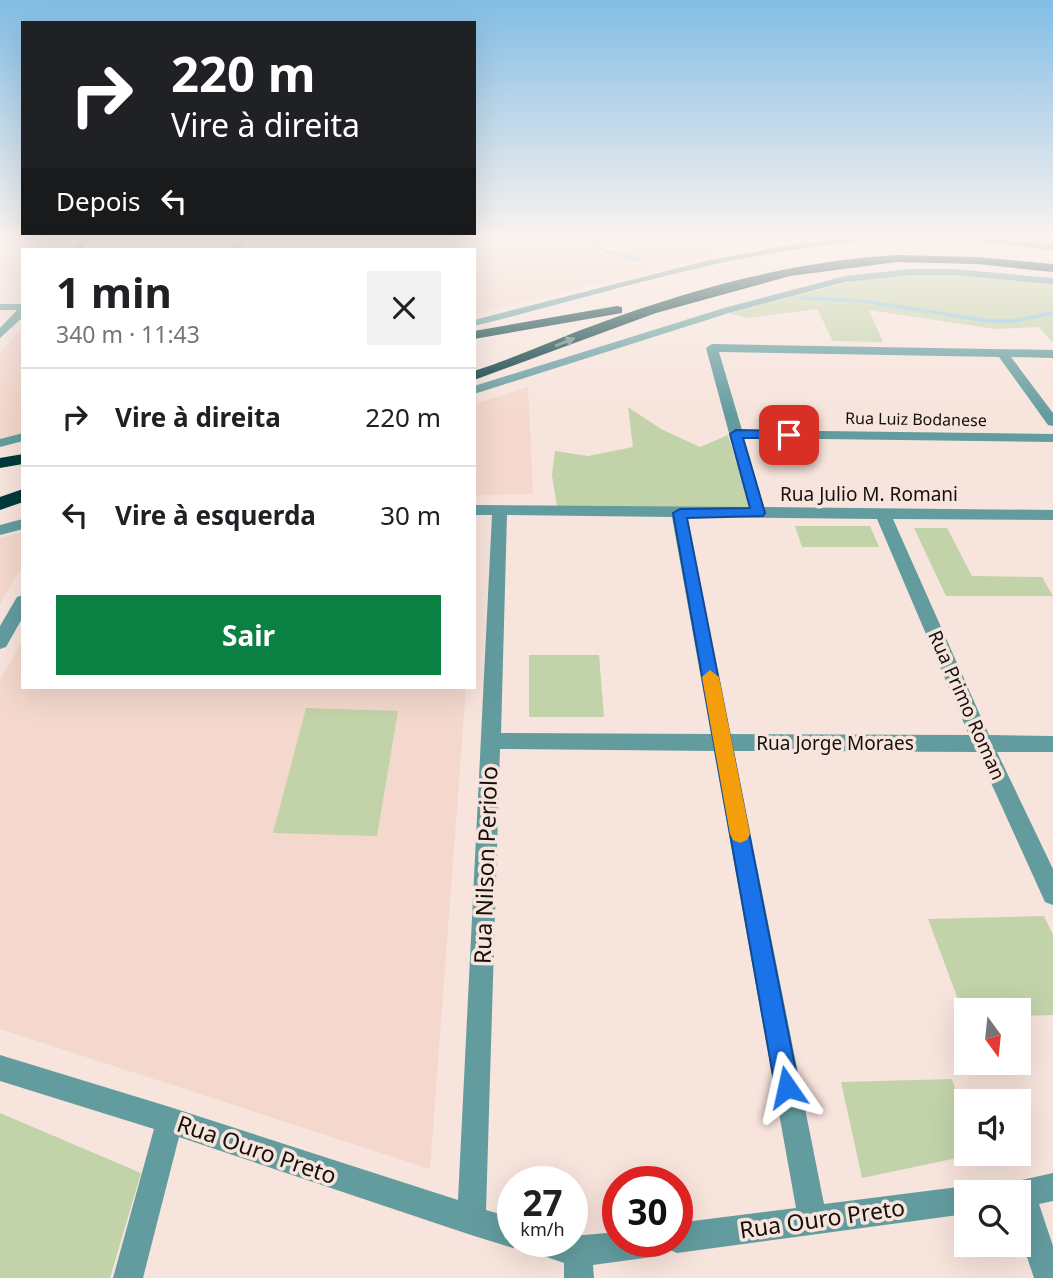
<!DOCTYPE html>
<html lang="pt">
<head>
<meta charset="utf-8">
<style>
  :root { --surface:#fff; --page:#f2f2f2; --text:#202124; --muted:#757577; --line:#e0e0e0; --accent:#0b8043 }
  body { margin:0; font-family:"Noto Sans",sans-serif; background:var(--page); color:var(--text); height:100vh; display:flex; flex-direction:column; font-size:26px; white-space:nowrap }
  * { box-sizing:border-box; margin:0 }
  p { font-size:23px; color:var(--muted) }
  .icon { flex:none; width:38px; height:38px; fill:none; stroke:currentColor; stroke-width:2; stroke-linecap:round; stroke-linejoin:round }
  .map { position:relative; flex:1; overflow:hidden }
  .drawer { position:absolute; left:21px; top:248px; width:455px; height:441px; display:flex; flex-direction:column; background:var(--surface); border-radius:0px; box-shadow:0 7px 28px #0002 }
  .drawer>* { flex:none }
  .banner { position:absolute; left:21px; top:21px; width:455px; height:214px; border-radius:0px; box-shadow:0 7px 28px #0002; background:#202124; color:#fff; overflow:hidden }
  .needle { width:46px; rotate:165deg }
  .buttons { position:absolute; left:954px; top:998px; display:grid; gap:14px }
  .buttons a { display:grid; place-items:center; width:77px; height:77px; border-radius:0px; background:var(--surface); box-shadow:0 7px 28px #0002; font-size:35px }
  .speed { position:absolute; left:497px; top:1166px; display:flex; gap:14px; font-size:35px; font-weight:700; text-align:center }
  .speed>* { display:grid; place-content:center; width:91px; height:91px; border-radius:50%; background:var(--surface); box-shadow:0 7px 28px #0002; line-height:1 }
  .speed small { font-size:18px; font-weight:400 }
  .speed .limit { border:10px solid #d22; background:#fff; color:#111 }
  .pin { position:absolute; display:grid; place-items:center; width:60px; height:60px; color:#fff; margin:-30px; border-radius:14px; box-shadow:0 4px 10px #0006 }
  .me { position:absolute; width:77px; margin:-38px; rotate:349deg; stroke-linejoin:round; filter:drop-shadow(0 0 5px #0008) }
  .turn { display:flex; align-items:center; gap:24px; height:147px; padding:0 35px; font-size:32px }
  .turn .icon { width:91px; height:91px; stroke-width:2.5 }
  .turn b { display:block; font-size:49px; line-height:60px }
  .then { display:flex; align-items:center; height:66px; padding:0 35px; background:#0003; gap:14px; font-size:26px }
  .round { display:grid; place-items:center; flex:none; width:74px; height:74px; border-radius:0px; background:var(--page) }
  .headline { display:flex; align-items:center; justify-content:space-between; height:119px; padding:0 35px }
  h1 { font-size:42px; font-weight:700; line-height:52px }
  .button { display:flex; gap:14px; margin-top:auto; padding:14px 35px }
  .button a { flex:1; height:80px; border-radius:0px; background:var(--accent); color:#fff; font-size:28px; font-weight:700; line-height:80px; text-align:center }
  ul { padding:0; list-style:none }
  li { display:flex; align-items:center; gap:21px; height:98px; padding:0 35px; border-top:2px solid var(--line) }
  li div { flex:1 }
  li b { display:block; font-size:26px }
  li em { font-style:normal }
  .map>svg:first-child { display:block }
  .built { fill:#f4d8cd }
  .green { fill:#c2d3a9 }
  .lines { fill:none; stroke-linecap:round; stroke-linejoin:round }
  .stream { stroke:#89cae0; stroke-width:3.5 }
  .minor { fill:#639c9f; fill-rule:evenodd }
  .highway { fill:#013a3d; fill-rule:evenodd }
  .oneway { fill:#637e7d }
  .route { fill:#1a73e8; stroke:#114b97; stroke-width:2 }
  .slow { fill:#f59e0b }
  .labels { text-anchor:middle; dominant-baseline:central; stroke-width:7; stroke-linejoin:round; paint-order:stroke }
  .far-street-label { font-size:16px; fill:#16100d; stroke:#f7e4dc }
  .street-label { font-size:19px; fill:#16100d; stroke:#f7e4dc }
  .near-street-label { font-size:23px; fill:#16100d; stroke:#f7e4dc }
</style>
</head>
<body>
<div class="map">
<svg width="1053" height="1278" viewBox="0 0 1053 1278">
  <rect width="100%" height="100%" fill="#f7e4dc"/>
  <!-- built -->
  <path class="built" d="M252,236h337l28,24 26,-24h13l69,15 -251,64v-65h-229z
    M105,242h118l-4,8h-122z
    M23,327v106l-23,6v-86z
    M528,387l5,107 -59,1v-91z
    M23,532v33l-23,39v-66z
    M23,640v48h443l-36,481 -430,-140v-349z"/>
  <!-- green -->
  <path class="green" d="M912,273l141,8v62l-14,-16 -44,2 -126,-19 14,32 -50,-1 -16,-32 -68,9 -21,-5 125,-32z
    M628,407l33,22 39,18 28,-12 23,72h-194l-5,-32 3,-24 33,5 45,-9z
    M795,526h75l9,21h-77z
    M914,528h33l25,48 70,1 11,19h-107z
    M529,655h70l5,62h-75z
    M306,708l92,3 -21,125 -104,-3z
    M1044,916l9,19v80l-34,1 -1,-6h-52l-1,8 -37,-99z
    M952,1079l14,44v30l10,1 -114,24 -21,-96z
    M0,1113l141,60 -31,105h-110z"/>
  <g class="lines">
    <!-- stream -->
    <path class="stream" d="M584,236l21,15 35,9
      M802,298l61,3 125,20h27l38,-8"/>
    <!-- minor -->
    <path class="minor" d="M84,236h11l-13,14h-10z
      M237,236h10l-7,14h-10z
      M980,236l73,8v6c-60,-7 -120,-13 -180,-9 -135,8 -268,53 -399,85v-6l232,-59 94,-18 55,-7z
      M911,269h43l99,9v6l-99,-9h-43l-66,7 -113,30 -258,82v-8l250,-78 121,-32z
      M0,304h23v13l-23,21v-10l17,-18h-17z
      M712,344l341,6v8l-42,-1 42,56v13l-5,-1 -49,-68 -280,-5 23,78 311,4v8l-309,-4 20,69 289,3v10l-160,-1 96,216 64,1v16h-56l56,117v36l-8,-3 -68,-150 -243,-1 90,453 142,-18 11,6h-11v22l-289,39 -7,-3 -11,6 -66,9 1,13h-30v-15l-35,-12 -5,-10h48v-5l46,-4v9h59v-18l119,-15 -82,-457 -214,-2 -14,461 27,8v23h11l-1,2 -10,5 -42,-13 -292,-98 -36,141h-30l41,-149 -154,-48v-26l170,52 288,93 34,-685h-18v-10l275,2 -43,-159zM507,515l165,2 39,217 -210,-1zM687,517l190,2 92,216 -239,-1z
      M23,433v8l-23,6v-8z
      M23,519v10l-23,6v-10z
      M23,595v22l-17,30 -6,2v-23l17,-29z
      M1053,1173v28l-14,3 14,42v32h-19l-16,-48v-38h-14l4,-9z"/>
    <!-- highway -->
    <path class="highway" d="M897,255l79,2 77,7v8l-77,-8 -79,-2 -107,14 -134,37 -182,67v-9c43,-14 84,-33 126,-48 95,-35 195,-62 297,-68z
      M617,306l5,1v6l-148,26v-8z
      M23,454v10l-23,4v-10z
      M23,489v13l-23,8v-13z"/>
  </g>
  <!-- one-way arrows -->
  <defs><path id="oneway-solid" d="M-6-.8H1V-3.2L6.5 0L1 3.2V.8H-6Z" transform="scale(1.75)"/></defs>
  <use class="oneway" href="#oneway-solid" transform="translate(565 342) rotate(-22)"/>
  <!-- sky -->
  <linearGradient id="sky" x2="0" y2="1"><stop stop-color="#82bde5"/><stop offset="0.57" stop-color="#fbf3ef"/><stop offset="1" stop-color="#fbf3ef" stop-opacity="0"/></linearGradient>
  <rect width="1053" height="415" fill="url(#sky)"/>
  <!-- route -->
  <path class="route" d="M736,430l53,1 6,4 -6,3h-46l22,75 -2,3 -76,2 112,569 -3,8 -9,4 -8,-4 -4,-8 -102,-574 7,-4 70,-1 -20,-74z"/>
  <!-- slow -->
  <path class="slow" d="M710,670l9,7 31,157 -3,6 -7,3 -7,-3 -3,-6 -28,-157z"/>
  <g class="labels">
    <!-- far-street labels -->
    <g class="far-street-label">
      <text transform="translate(916 419) rotate(1)">Rua Luiz Bodanese</text>
    </g>
    <!-- street labels -->
    <g class="street-label">
      <text x="869" y="494">Rua Julio M. Romani</text>
      <text transform="translate(967 705) rotate(66)">Rua Primo Roman</text>
      <text x="835" y="743">Rua Jorge Moraes</text>
    </g>
    <!-- near-street labels -->
    <g class="near-street-label">
      <text transform="translate(485 865) rotate(-88)">Rua Nilson Periolo</text>
      <text transform="translate(257 1149) rotate(19)">Rua Ouro Preto</text>
      <text transform="translate(822 1218) rotate(-8)">Rua Ouro Preto</text>
    </g>
  </g>
</svg>
<div class="buttons">
<a><svg class="needle" viewBox="-14 -14 28 28"><path d="M0-13l5 13h-10z" fill="#e53935"/><path d="M0 13l5-13h-10z" fill="#757577"/></svg></a>
<a><svg class="icon" aria-label="sound" viewBox="0 0 24 24"><path d="M4 9h4l5-4v14l-5-4H4zM17 9q2 3 0 6"/></svg></a>
<a><svg class="icon" aria-label="search" viewBox="0 0 24 24"><circle cx="10" cy="10" r="6"/><path d="M15 15l6 6"/></svg></a>
</div>
<div class="speed"><div>27<small>km/h</small></div><div class="limit">30</div></div>
<div class="pin" style="left:789px;top:435px;background:#d93025"><svg class="icon" aria-label="arrive" viewBox="0 0 24 24"><path d="M6 21V4h12l-3 4 3 4H6"/></svg></div>
<svg class="me" style="left:787px;top:1087px" viewBox="-20 -20 40 40"><path d="M0-17L14 15 0 8-14 15z" fill="#1a73e8" stroke="#fff" stroke-width="4"/></svg>
<div class="banner">
<div class="turn"><svg class="icon" aria-label="right" viewBox="0 0 24 24"><path d="M7 20v-9h11M14 6l5 5-5 5"/></svg><div><b>220 m</b>Vire à direita</div></div>
<div class="then">Depois<svg class="icon" aria-label="left" viewBox="0 0 24 24"><path d="M17 20v-9H6M10 6l-5 5 5 5"/></svg></div>
</div>
<section class="drawer">
<div class="headline"><div><h1>1 min</h1><p>340 m · 11:43</p></div><a class="round"><svg class="icon" aria-label="close" viewBox="0 0 24 24"><path d="M6 6l12 12M18 6L6 18"/></svg></a></div>
<ul>
<li><svg class="icon" aria-label="right" viewBox="0 0 24 24"><path d="M7 20v-9h11M14 6l5 5-5 5"/></svg><div><b>Vire à direita</b></div><em>220 m</em></li>
<li><svg class="icon" aria-label="left" viewBox="0 0 24 24"><path d="M17 20v-9H6M10 6l-5 5 5 5"/></svg><div><b>Vire à esquerda</b></div><em>30 m</em></li>
</ul>
<div class="button"><a>Sair</a></div>
</section>
</div>
</body>
</html>
